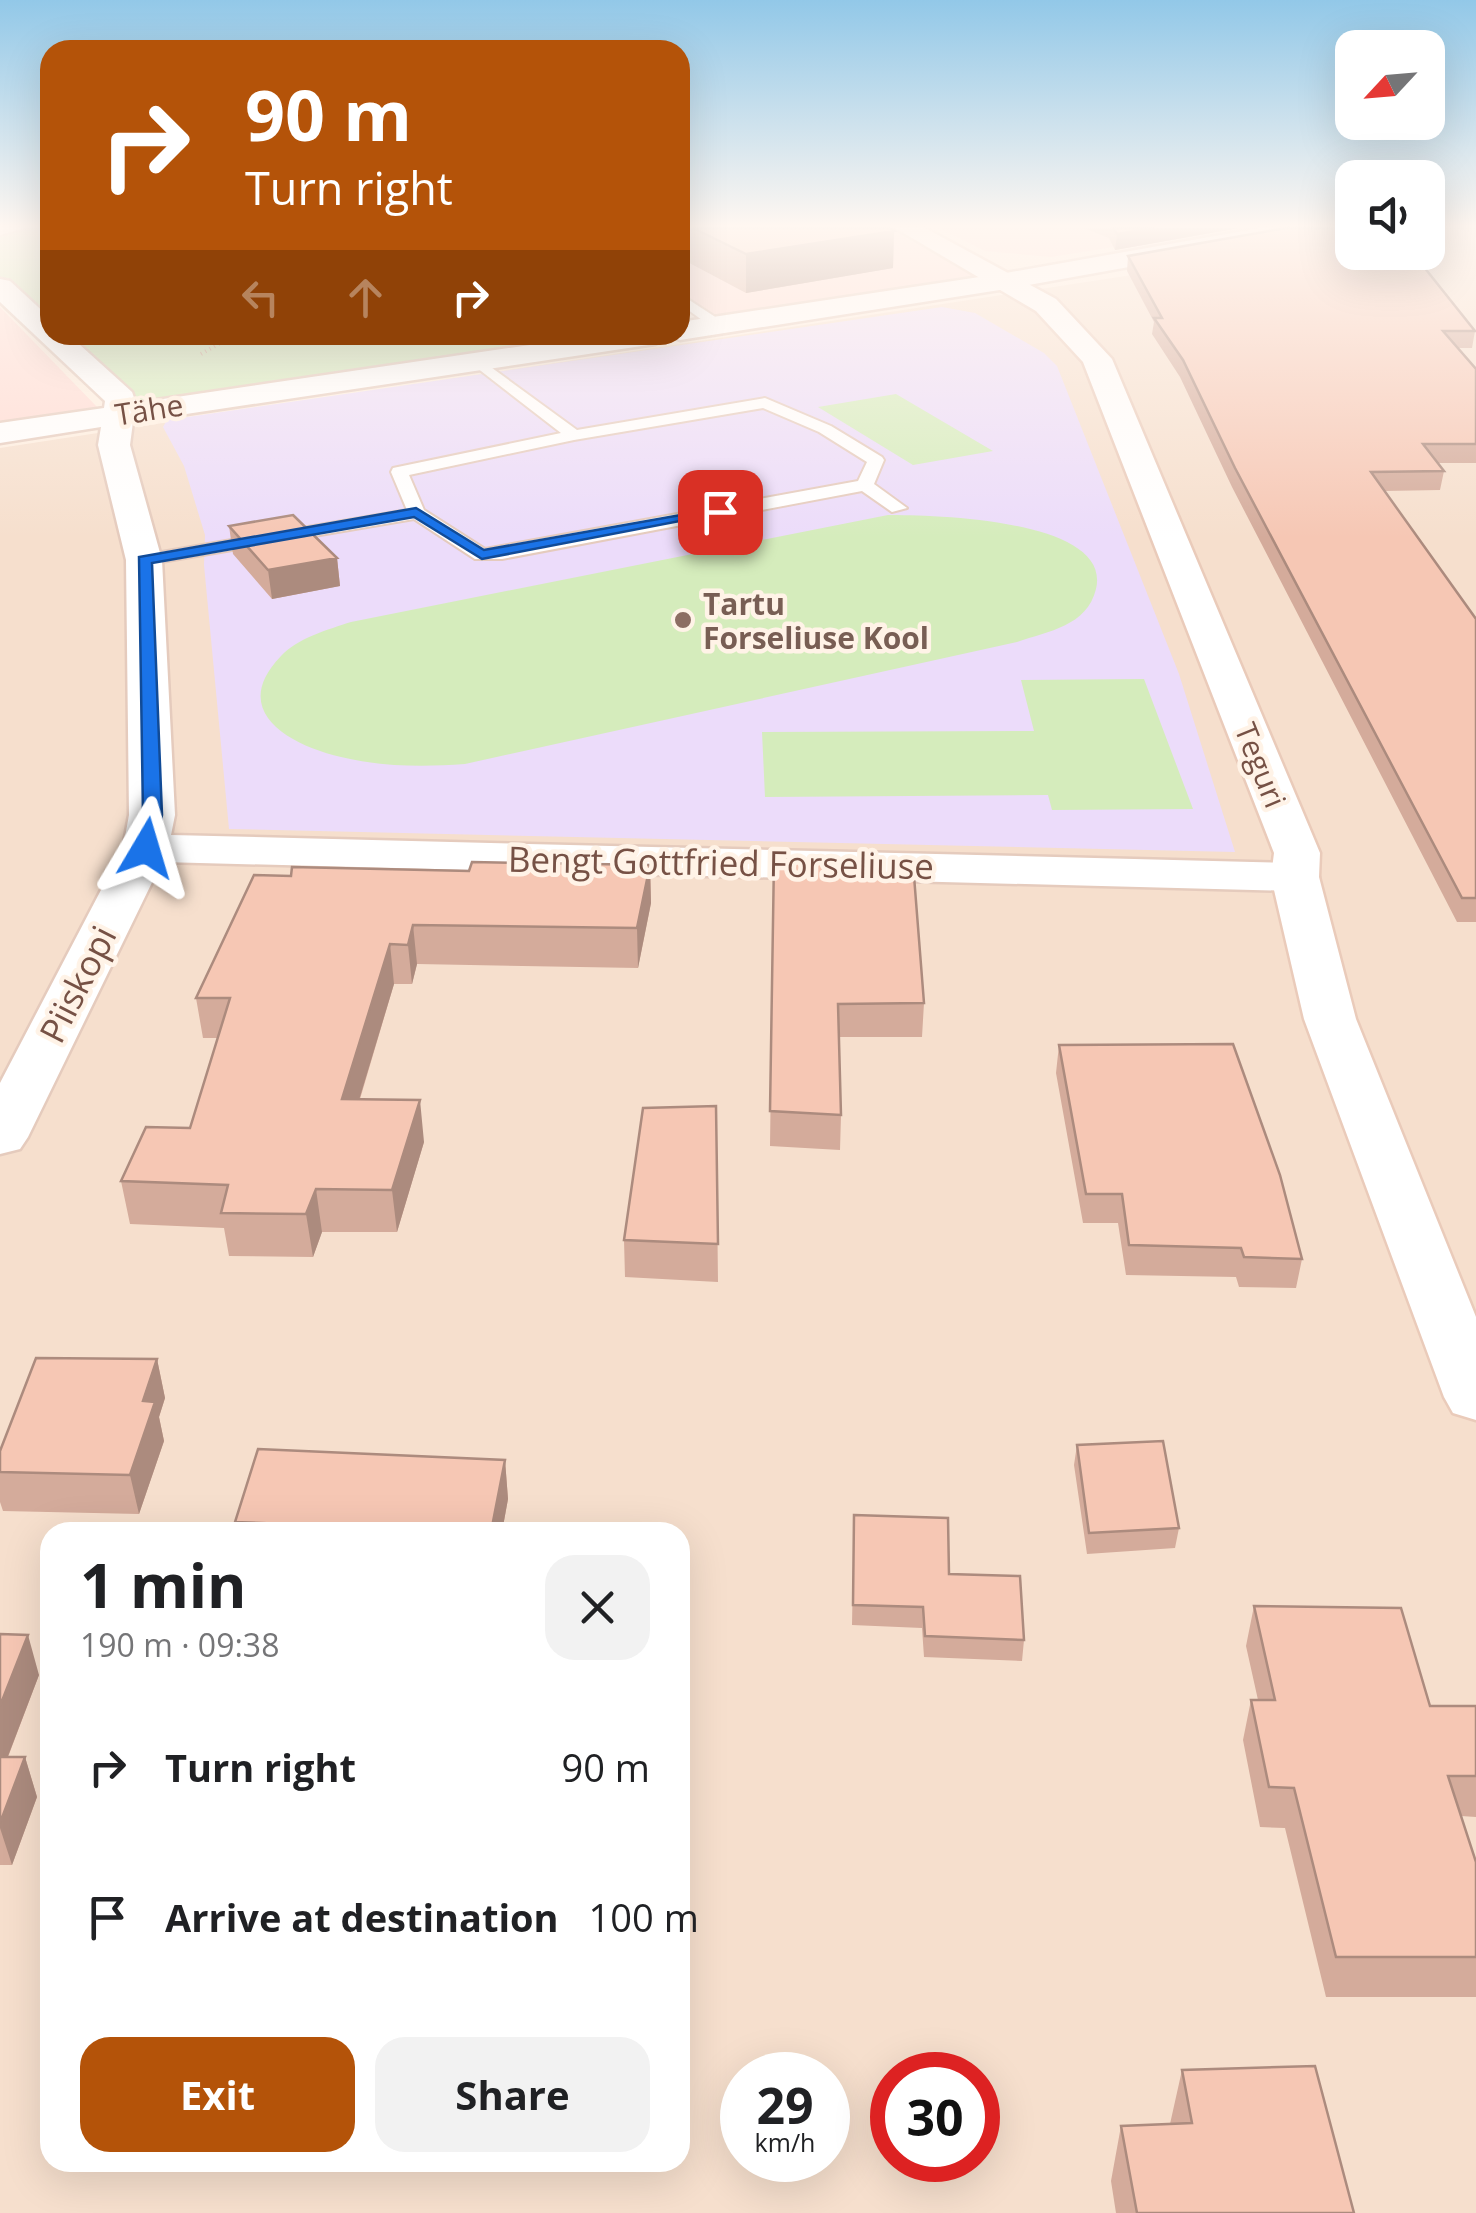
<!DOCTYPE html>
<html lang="en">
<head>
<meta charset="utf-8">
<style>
  :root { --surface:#fff; --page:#f2f2f2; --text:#202124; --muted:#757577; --accent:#b45309 }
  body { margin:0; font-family:"Open Sans",sans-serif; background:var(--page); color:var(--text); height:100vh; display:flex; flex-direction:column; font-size:38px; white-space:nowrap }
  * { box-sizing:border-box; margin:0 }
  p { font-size:32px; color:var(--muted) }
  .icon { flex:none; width:55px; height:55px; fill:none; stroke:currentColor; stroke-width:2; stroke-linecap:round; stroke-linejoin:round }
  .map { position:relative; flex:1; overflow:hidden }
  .details { position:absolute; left:40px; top:1522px; width:650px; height:650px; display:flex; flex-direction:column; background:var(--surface); border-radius:30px; box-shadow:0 10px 40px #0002 }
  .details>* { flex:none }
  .guide { position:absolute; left:40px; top:40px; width:650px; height:305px; border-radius:30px; box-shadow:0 10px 40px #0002; background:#b45309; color:#fff; overflow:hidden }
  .needle { width:65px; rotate:244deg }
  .tools { position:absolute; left:1335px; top:30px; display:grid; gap:20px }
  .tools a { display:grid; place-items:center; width:110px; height:110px; border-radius:20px; background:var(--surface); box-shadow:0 10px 40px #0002; font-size:50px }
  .speed { position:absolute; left:720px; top:2052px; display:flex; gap:20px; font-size:50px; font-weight:700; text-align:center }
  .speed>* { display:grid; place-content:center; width:130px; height:130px; border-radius:50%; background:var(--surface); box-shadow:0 10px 40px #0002; line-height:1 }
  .speed small { font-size:25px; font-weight:400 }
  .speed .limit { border:15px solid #d22; background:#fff; color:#111 }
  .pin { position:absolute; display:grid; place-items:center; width:85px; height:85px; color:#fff; margin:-42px; border-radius:20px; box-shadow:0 5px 15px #0006 }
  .me { position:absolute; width:110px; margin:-55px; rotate:7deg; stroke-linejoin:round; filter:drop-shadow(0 0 8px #0008) }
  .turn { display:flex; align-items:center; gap:35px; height:210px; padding:0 40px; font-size:45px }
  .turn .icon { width:130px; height:130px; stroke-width:2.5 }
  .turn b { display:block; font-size:70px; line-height:85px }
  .lanes { display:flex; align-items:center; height:95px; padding:0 40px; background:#0003; justify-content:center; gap:50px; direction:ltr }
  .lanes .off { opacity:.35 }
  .round { display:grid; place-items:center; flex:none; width:105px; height:105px; border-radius:30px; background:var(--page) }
  .overview { display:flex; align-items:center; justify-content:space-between; height:170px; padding:0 40px }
  h1 { font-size:60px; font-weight:700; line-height:75px }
  .action { display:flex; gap:20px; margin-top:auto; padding:20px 40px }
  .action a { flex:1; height:115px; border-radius:30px; background:var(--accent); color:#fff; font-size:40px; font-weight:700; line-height:115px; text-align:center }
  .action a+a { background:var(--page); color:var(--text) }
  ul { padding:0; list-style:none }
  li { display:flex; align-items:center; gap:30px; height:150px; padding:0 40px }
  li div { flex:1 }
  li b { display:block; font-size:38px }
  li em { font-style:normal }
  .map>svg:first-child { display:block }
  .residential { fill:#f6dfcd; fill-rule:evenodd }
  .commercial { fill:#ffdad2 }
  .education { fill:#ecdcfa }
  .green { fill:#d5ecbc }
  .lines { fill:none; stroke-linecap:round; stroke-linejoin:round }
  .lane-casing { stroke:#e5cbbd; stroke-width:4 }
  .street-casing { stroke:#e5cbbd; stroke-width:5 }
  .secondary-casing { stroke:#eacbba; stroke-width:5 }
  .path { stroke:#daaa97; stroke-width:4; stroke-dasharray:1 4; stroke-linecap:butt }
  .lane { fill:#fff; fill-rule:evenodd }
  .street { fill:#fff; fill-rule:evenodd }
  .secondary { fill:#fff; fill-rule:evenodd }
  .wall { fill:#d4ab9b }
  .shaded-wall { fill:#ac8b7e }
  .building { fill:#f6c7b4; stroke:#ac8b7e; stroke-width:2.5 }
  .route { fill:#1a73e8; stroke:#114b97; stroke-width:2.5 }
  .education-dot { fill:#8d6e63; stroke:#fff3e7; stroke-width:4 }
  .labels { text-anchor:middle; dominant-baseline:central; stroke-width:9; stroke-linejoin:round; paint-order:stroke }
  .far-street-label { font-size:30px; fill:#765145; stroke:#fff3e7 }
  .far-education-label { font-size:30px; font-weight:bold; fill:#785e54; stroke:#fff3e7; text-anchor:start }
  .street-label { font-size:35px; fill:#765145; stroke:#fff3e7 }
</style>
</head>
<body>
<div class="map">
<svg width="1476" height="2213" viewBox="0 0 1476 2213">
  <rect width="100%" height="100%" fill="#feeedf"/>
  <!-- residential -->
  <path class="residential" d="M1428,228h48v1985h-1476v-1765l1145,-175 207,-21h76zM50,1532h630v630h-630zM742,2075h86v85h-86zM892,2075h86v85h-86z"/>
  <!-- commercial -->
  <path class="commercial" d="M680,228h208l86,48 -265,43 -29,-22z
    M939,228h292l-180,29 -66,-6z
    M0,307l99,102 -99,16z"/>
  <!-- education -->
  <path class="education" d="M942,307l33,6 69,40 13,13 122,308 56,178 -1006,-23 -25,-264 1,-30 -21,-69 -21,-39 4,-7z"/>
  <!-- green -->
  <path class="green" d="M0,228h50v95l-50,-45z
    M63,335h540l-459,71z
    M896,394l97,57 -80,14 -95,-58z
    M888,515c41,0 225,3 208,74 -9,37 -47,42 -79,53l-552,122c-41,3 -83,3 -124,-7 -52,-12 -113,-46 -60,-101 15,-17 48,-27 70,-34z
    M1144,679l49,130 -141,1 -4,-15 -283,2 -3,-65 272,-1 -13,-51z"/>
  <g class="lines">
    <!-- lane casing -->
    <g class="lane-casing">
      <path id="lane" d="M0,228h26l-26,7z
        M680,294l43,28v6h-10l-33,-24z
        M477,357l100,73 188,-32 66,28 51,31 2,3 -10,24 33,24 -15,4 -30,-21 -360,68h-27l-61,-40 -270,46 -9,-5 9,-5 263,-45 -16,-38 2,-4 168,-35 -89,-69 -2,-3zM763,408l56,24 48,30 -9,19 -373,68 -61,-39 -15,-35 165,-35z"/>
    </g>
    <!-- street casing -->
    <g class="street-casing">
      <path id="street" d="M1260,228h55l-13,8 -296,53 -326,51 -11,-4 -14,8 -522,78 -3,23 32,115 13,255 -4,20 1124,28 17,4 7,10 -7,10 -17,4 -1133,-29 -134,275 -8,12 -20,5v-71l123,-235 6,-33 -3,-255 -28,-115 3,-18 -101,16v-20l104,-15 1,-7 -105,-99v-23l10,2 40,37v17h19l63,57 4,11 461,-68h83v-13l326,-49z"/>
    </g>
    <!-- secondary casing -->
    <g class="secondary-casing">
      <path id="secondary" d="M895,228h30l131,71 56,60 208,494 -1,24 37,142 120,298v103l-23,-7 -9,-16 -140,-378 -33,-142 3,-24 -191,-491 -47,-51z"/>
    </g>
    <!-- path -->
    <path class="path" d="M201,354l33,-19"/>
    <!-- lane -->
    <use href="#lane" class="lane"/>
    <!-- street -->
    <use href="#street" class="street"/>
    <!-- secondary -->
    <use href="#secondary" class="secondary"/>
  </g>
  <!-- wall -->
  <path class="wall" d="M680,228h209l5,3 -1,37 -147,25 -66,-35z
    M1084,228h155l-124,22 -6,-12z
    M1352,252h63v4l60,75 -3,17h-14l18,21v94h-38l6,8 -4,19 -56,1 92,128v303h-19l-225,-435 -52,-110 -28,-43 2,-12 -27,-51 1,-15z
    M229,526l108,32 3,28 -68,13 -39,-45z
    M774,859l61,16 89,128 -2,34h-83l2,78 -1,35 -70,-4z
    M650,865l1,38 -13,65 -221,-4 -5,20h-18l-34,115 64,43 -27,90h-75l-9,25 -84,-1 -5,-28 -94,-4 -9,-43 69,-53 28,-90h-15l-7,-40 95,-122z
    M1059,1045l243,214 -6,29 -57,-1 -3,-10 -110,-2 -8,-52h-35l-27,-150z
    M716,1106l2,176 -93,-5 -1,-37z
    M157,1359l8,39 -6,19 5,24 -25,73 -136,-3 -3,-9v-51z
    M1077,1445l102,83 -4,20 -88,6 -13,-89z
    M505,1460l3,39 -6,33h-265l-2,-10z
    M854,1515l95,59 75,66 -2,21 -98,-4 -2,-29 -70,-3z
    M1254,1606l176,100h46v111l-15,-1 15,46v135h-150l-41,-169 -25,-1 -17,-87 8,-40h7l-12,-54z
    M0,1634l39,41 -31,82h17l12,40 -25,68h-12z
    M1182,2070l172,143h-238l-5,-32 10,-55 49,-2z"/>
  <!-- shaded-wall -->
  <path class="shaded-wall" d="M1155,228h84l-124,22 2,-16z
    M894,231l-1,37 -147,25v-39z
    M337,558l3,28 -68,13 -4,-29z
    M650,865l1,38 -13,65 -1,-40z
    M413,925l4,39 -5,20 -4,-39z
    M390,944l4,40 -47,156 -5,-41z
    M420,1100l4,42 -27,90 -5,-42z
    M316,1189l6,43 -9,25 -7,-43z
    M157,1359l8,39 -6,19 5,24 -25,73 -9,-39 13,-74z
    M505,1460l3,39 -6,33h-11z
    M28,1635l11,40 -39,102v-71z
    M25,1757l12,40 -25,68 -12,-37v-5z"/>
  <!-- building -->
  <path class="building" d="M693,228h196l5,3 -148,23z
    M1113,228h42l-38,6z
    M1286,228h66v24h60l63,79h-32l33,38v75h-53l21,27 -73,1 105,147v279h-14l-227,-430 -52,-108 -29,-42h8l-34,-62z
    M293,515l44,43 -69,12 -39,-44z
    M774,859l61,2v14l79,1 10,127 -86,1 3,111 -71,-4z
    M472,862l178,3 -13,63 -224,-3 -5,20 -18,-1 -48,155 78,1 -28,90 -76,-1 -10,25 -85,-1 7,-28 -107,-4 25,-54 44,1 40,-130h-34l58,-123 37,1 1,-9 177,4z
    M1233,1044l47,131 22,84 -58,-2 -3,-9 -112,-3 -7,-51h-36l-27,-149z
    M716,1106l2,138 -94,-4 19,-132z
    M36,1358l121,1 -14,42 12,1 -25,73 -130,-3v-21z
    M1163,1441l16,87 -90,5 -12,-88z
    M258,1449l247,11 -14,72 -256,-10z
    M854,1515l94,3 1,56 71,2 4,64 -99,-4 -2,-29 -70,-2z
    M1254,1606l147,2 29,98h46v70h-28l28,86v95h-140l-42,-169 -25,-1 -18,-87h24z
    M0,1634l28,1 -28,71z
    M0,1757h25l-25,66z
    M1315,2066l39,147h-217l-16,-87 71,-3 -10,-53z"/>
  <!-- sky -->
  <linearGradient id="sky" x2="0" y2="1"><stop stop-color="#92c8e8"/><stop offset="0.42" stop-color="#fff7f1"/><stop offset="1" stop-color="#fff7f1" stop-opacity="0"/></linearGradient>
  <rect width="1476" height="538" fill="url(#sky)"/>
  <!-- route -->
  <path class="route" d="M416,508l68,42 236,-42 7,4 -245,47 -68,-42 -262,46 10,252 -6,33 -3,4h-14l-3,-4 7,-33 -4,-258z"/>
  <!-- markers -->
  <circle class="education-dot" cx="683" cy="620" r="10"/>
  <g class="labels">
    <!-- far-street labels -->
    <g class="far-street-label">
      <text transform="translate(149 409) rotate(-9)">Tähe</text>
      <text transform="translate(1261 765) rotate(68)">Teguri</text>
    </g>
    <!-- far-education labels -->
    <g class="far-education-label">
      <text x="703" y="603">Tartu<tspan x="703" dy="34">Forseliuse Kool</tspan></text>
    </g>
    <!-- street labels -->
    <g class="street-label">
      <text transform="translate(721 862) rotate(1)">Bengt Gottfried Forseliuse</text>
      <text transform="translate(77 984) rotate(-63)">Piiskopi</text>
    </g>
  </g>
</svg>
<div class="tools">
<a><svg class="needle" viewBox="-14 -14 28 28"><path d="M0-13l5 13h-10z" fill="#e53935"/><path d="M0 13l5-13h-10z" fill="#757577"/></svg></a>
<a><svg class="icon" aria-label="sound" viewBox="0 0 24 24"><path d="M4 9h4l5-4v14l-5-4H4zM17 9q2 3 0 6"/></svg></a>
</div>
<div class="speed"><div>29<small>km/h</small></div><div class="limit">30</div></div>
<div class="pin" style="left:720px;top:512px;background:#d93025"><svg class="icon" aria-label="arrive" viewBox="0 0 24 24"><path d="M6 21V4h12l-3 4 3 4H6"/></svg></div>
<svg class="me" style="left:146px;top:848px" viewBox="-20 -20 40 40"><path d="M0-17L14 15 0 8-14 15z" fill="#1a73e8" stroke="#fff" stroke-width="4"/></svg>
<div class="guide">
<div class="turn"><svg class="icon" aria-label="right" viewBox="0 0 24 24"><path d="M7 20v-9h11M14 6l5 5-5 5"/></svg><div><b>90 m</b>Turn right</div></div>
<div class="lanes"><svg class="icon off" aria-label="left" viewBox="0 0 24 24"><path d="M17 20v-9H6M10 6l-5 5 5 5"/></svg><svg class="icon off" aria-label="ahead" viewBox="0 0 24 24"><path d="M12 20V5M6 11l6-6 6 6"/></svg><svg class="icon" aria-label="right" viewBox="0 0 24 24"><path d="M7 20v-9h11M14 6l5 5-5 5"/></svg></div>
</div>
<section class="details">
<div class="overview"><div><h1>1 min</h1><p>190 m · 09:38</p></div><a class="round"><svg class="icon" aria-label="close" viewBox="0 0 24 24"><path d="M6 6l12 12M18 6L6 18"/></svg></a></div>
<ul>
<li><svg class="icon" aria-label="right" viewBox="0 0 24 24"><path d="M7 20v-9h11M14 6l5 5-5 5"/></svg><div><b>Turn right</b></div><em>90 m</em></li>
<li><svg class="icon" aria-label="arrive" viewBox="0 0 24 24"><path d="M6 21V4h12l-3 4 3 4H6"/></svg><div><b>Arrive at destination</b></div><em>100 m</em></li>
</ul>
<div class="action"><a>Exit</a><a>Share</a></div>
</section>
</div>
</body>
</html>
